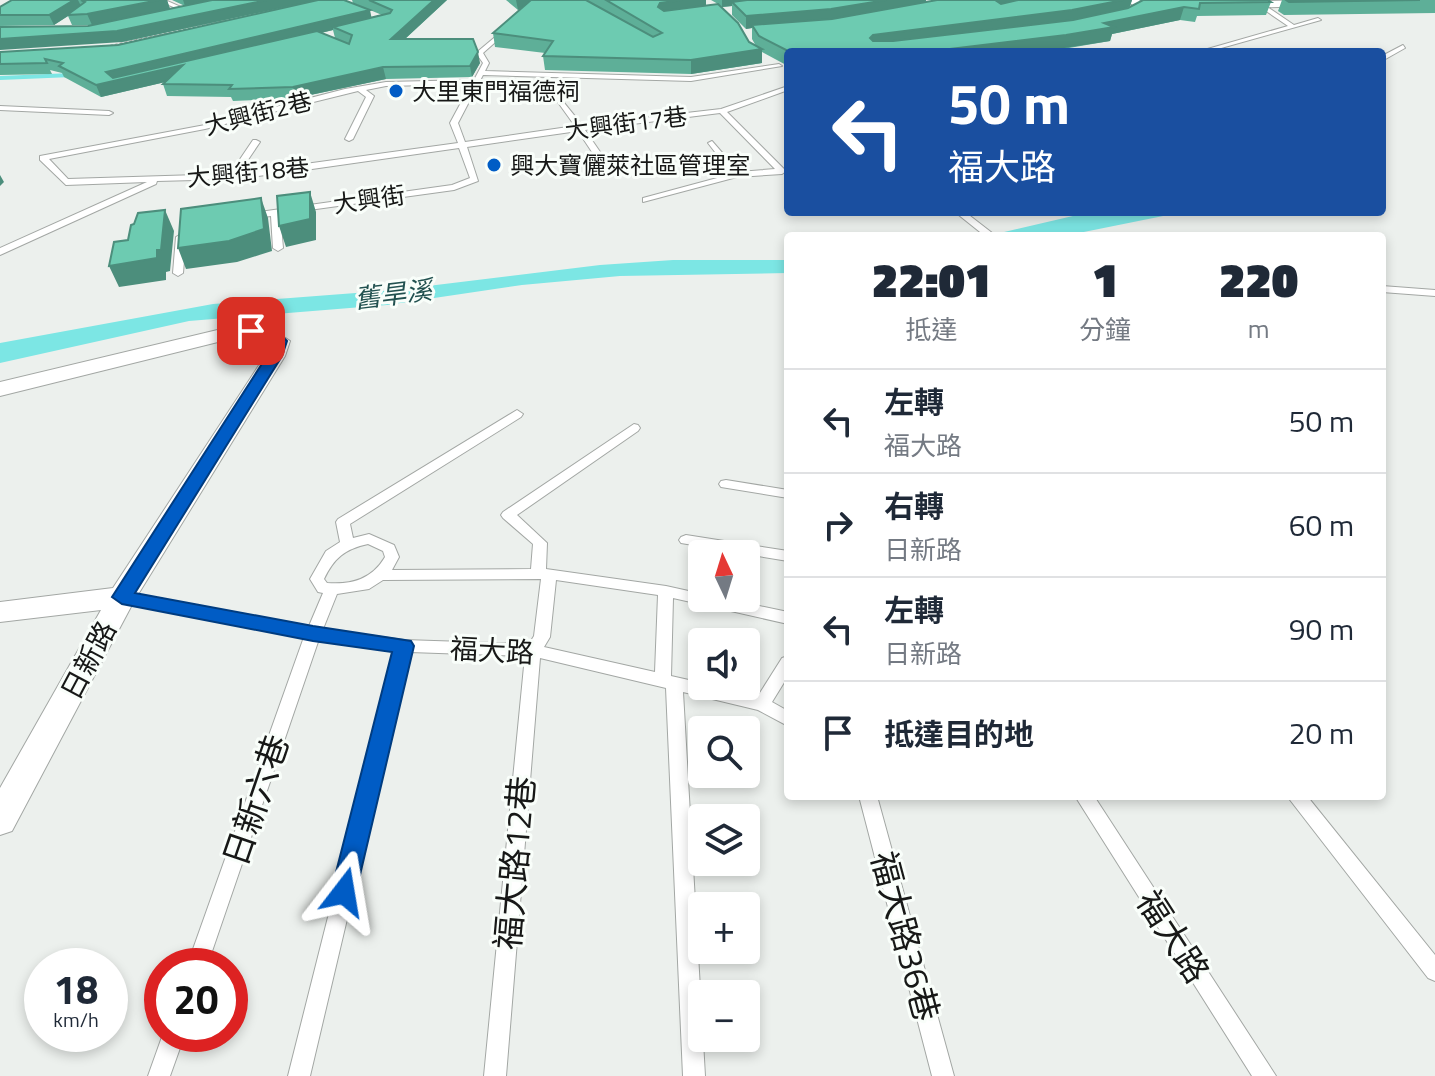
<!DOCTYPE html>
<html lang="zh-TW">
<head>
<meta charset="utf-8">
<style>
  :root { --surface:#fff; --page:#f6f6f7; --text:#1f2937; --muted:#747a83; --line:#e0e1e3 }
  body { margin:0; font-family:"Titillium Web","Noto Sans TC",sans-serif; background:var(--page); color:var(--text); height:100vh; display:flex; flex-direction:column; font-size:30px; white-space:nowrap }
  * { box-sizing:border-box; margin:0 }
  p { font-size:26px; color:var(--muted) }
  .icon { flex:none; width:44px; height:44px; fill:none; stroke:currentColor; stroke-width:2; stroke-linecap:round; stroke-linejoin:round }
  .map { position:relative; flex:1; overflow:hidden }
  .drawer { position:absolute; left:784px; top:232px; width:602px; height:568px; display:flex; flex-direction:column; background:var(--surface); border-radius:8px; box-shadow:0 4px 12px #0003 }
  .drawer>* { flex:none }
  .hud { position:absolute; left:784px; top:48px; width:602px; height:168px; border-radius:8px; box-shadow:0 4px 12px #0003; background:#1a4fa0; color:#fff; overflow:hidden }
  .needle { width:52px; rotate:356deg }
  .tools { position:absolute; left:688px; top:540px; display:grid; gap:16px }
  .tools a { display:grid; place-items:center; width:72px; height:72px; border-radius:8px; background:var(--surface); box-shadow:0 4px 12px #0003; font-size:40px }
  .speed { position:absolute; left:24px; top:948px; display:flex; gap:16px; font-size:40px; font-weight:700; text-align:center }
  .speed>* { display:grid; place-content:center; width:104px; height:104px; border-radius:50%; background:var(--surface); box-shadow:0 4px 12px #0003; line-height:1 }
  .speed small { font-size:20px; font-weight:400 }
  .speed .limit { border:12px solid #d22; background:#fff; color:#111 }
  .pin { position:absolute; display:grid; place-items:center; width:68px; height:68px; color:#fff; margin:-34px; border-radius:16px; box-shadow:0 4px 12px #0006 }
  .me { position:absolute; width:88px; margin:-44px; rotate:14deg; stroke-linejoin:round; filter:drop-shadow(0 0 6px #0008) }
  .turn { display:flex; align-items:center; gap:28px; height:168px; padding:0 32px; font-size:36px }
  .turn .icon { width:104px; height:104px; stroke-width:2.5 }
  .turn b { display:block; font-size:56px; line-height:68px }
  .eta { display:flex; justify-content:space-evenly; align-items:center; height:136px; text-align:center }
  .eta b { font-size:48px; font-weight:800; line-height:56px }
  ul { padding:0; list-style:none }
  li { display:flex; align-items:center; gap:24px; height:104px; padding:0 32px; border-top:2px solid var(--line) }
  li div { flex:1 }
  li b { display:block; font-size:30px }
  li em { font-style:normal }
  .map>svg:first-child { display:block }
  .water { fill:#7ce6e4 }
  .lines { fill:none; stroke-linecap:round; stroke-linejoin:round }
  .stream { stroke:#7ce6e4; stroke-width:4 }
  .service-casing { stroke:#a3a7a4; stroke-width:2 }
  .minor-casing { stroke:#a3a7a4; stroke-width:2 }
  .path { stroke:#9da09d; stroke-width:2; stroke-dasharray:3 2; stroke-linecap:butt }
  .service { fill:#fff; fill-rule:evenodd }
  .minor { fill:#fff; fill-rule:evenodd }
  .wall { fill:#5eaf98; fill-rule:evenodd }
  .shaded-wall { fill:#4c8e7c }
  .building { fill:#6dcbb1; stroke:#4c8e7c; stroke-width:2 }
  .route { fill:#005cc5; stroke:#003c80; stroke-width:2 }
  .poi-dot { fill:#005cc5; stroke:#f9fefa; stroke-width:3 }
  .labels { text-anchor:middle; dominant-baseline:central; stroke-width:6; stroke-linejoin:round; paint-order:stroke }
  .far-poi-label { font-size:24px; fill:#171817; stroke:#f9fefa; text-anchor:start }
  .far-street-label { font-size:24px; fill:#171817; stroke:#f9fefa }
  .far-water-label { font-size:26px; font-style:italic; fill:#225150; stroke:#f9fefa }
  .street-label { font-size:28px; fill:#171817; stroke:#f9fefa }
  .near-street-label { font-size:34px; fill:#171817; stroke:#f9fefa }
</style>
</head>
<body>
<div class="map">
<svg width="1435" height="1076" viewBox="0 0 1435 1076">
  <rect width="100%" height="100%" fill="#ecf0ed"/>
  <!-- water -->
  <path class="water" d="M1090,212h93l-119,24h-77z
    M673,260h115v13l-168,3 -98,9 -135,20 -198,16 -189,42v-20l213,-39 182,-14 205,-25z"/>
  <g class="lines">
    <!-- stream -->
    <path class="stream" d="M0,78l72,-3"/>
    <!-- service casing -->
    <g class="service-casing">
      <path id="service" d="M157,0h8l25,11 -5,1z
        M1250,0h7l37,25 24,-7 3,2 -114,32h-10l91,-26z
        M507,27l2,3 -26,23 6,10 -4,8 206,6 88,-13 3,2 -91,15 -208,-6 -25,48 7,19 110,-16 -18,-25 4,-2 21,26 139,-16 67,-23v4l-61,22 59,59 -4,3 -45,3 -94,25v-4l89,-24 -24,-31 4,-2 27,31 36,-3 -55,-56 -135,17 22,32 -4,2h-3l-22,-33 -111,16 11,34 -24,9 -174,24 3,34 -5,3 -5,-3 -2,-32 -22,3 -5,-3 2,-2 206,-29 18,-7 -11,-30 -161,23 -65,8 -76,2 -1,3 -156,71v-7l147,-66 -81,3 -26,-25v-4l165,-31 140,-36 41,-7 88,-2 9,-17 -7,-10zM471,84l-21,39 8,20 -219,30 21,-31 -4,-2h-3l-23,34 -162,5 -19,-20 156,-30 153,-38 8,6 -21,42 4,2 4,-2 21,-43 -8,-6 20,-4z
        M1403,45l2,3 -23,13v-5z
        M0,106l109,5 4,2 -4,2 -109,-5z
        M955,212h10l31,24h-11z
        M181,234l5,3 -3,36 -5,3 -5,-3 3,-36z
        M1382,286l53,4v6l-53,-4z
        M517,410l6,4 -2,3 -171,107 3,14 16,-4 25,11 5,12 -7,13 139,-1 2,-25 -30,-26 -2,-3 2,-3 131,-88 4,1 2,3 -2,3 -121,84 30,28 -1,26 120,17 36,8v4h20l66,14v12l-115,-26 -2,78 31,7v3h11l45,10 24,-38 6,-2v20l-16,26 16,9v15l-30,-16 -75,-18 22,384h-22l-17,-388 -126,-30 -34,418h-22l41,-420 -115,-4 -100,424h-22l107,-425 -76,-12 -112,327h-20l117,-329 -182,-35 -5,-1 -2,-4 2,-4 5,-1 187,34 14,-33 -5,-1 -8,-13 16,-28 14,-9 -4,-20 2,-3zM368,544l15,7 2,6c-13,22 -33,28 -58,26l-3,-4c10,-21 21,-30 44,-35zM541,579l-7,57 -5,8 -125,-4 -81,-11 14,-35 32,-5 14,-9zM556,580l102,15 -3,77 -111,-25 6,-10z
        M726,480l62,10v8l-67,-11 -2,-3 2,-3z
        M686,535l102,16v10l-107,-18 -2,-3 2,-3z
        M859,796h18l77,280h-22z
        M1075,796h19l182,280h-24z
        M1287,796h20l128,159v26l-7,-3z
        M163,1034h22l-15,42h-22z"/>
    </g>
    <!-- minor casing -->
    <g class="minor-casing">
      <path id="minor" d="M1127,0h12l6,5 26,-1 5,3c-15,9 -37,6 -49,-7z
        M1307,0l13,3 -5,3 -80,2 -5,-3 5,-3z
        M267,326l23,15 -5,15 -151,245 -122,230 -12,4v-47l101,-178 -101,12v-20l113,-14 152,-232 4,-13 -6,-5 -33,1 -230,57v-14l230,-55z"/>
    </g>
    <!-- path -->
    <path class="path" d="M105,47l119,-26
      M0,52h15"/>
    <!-- service -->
    <use href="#service" class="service"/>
    <!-- minor -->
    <use href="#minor" class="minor"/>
  </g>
  <!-- wall -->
  <path class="wall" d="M12,0h155l3,9 -78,16h-20l-4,-9 -14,9 -54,1v-19z
    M172,0h146l-196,42 -34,-16 97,-20z
    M352,0h95l-42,39 75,24 -8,14 -86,2 -90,19 -63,3 -2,-4 -64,-1 -4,-12 2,-2 -64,15 -37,-20 -2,-4 -12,-3 2,4 -52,1v-23l118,-7 253,-27 11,-3 -29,-12zM333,30l2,8 -14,-5z
    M506,0h200v6l12,-2 -7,-4h215v2l10,-2h-2h198l-2,6 -3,2 17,-8 127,2 -5,13 -69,1 -2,6 -15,-2 -68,14 -2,7 -47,8 -25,3h-250v14l-26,-14v11l-71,11 -146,-4 -2,-14 2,-3 -50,-6 -2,-14 31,-27 -6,4zM719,5l3,2 10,-1v9l14,14 6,-1v11l4,7 -7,-4z
    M1282,0h153v13l-151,2 -6,-4z"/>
  <!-- shaded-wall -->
  <path class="shaded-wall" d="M74,0h4l4,8 -15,7 1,1 -14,9 -5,-10z
    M159,0h8l3,9 -78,16 -5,-11z
    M183,0h29l-27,6z
    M267,0h51l-196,42 -122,8v-11z
    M434,0h13l-54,50 -2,-11z
    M516,0h18l-16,10z
    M682,0h24v9l-45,7 -3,-9 2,-4z
    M722,0h62l-52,2v4l-10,1z
    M886,0h40l-1,6 -95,16 -78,3v3l-6,1v-13z
    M994,0h47l-47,9z
    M1122,0h10l-2,6 -11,7 -247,36 -2,-11 3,-3z
    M1184,7l-4,13 -68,14 -2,7 -72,11h-113l179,-29z
    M370,10l2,10 -39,7v3l-150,36 4,11 -86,20 -5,-12 10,-13z
    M762,49v14l-71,11v-14z
    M478,52l2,11 -8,14 -2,-11z
    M383,67l3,12 -90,19 -3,-11z
    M0,175l4,7 -4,4z
    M310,192l6,20v28l-30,7 -7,-21z
    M261,198l7,20 4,33 -35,11 -51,7 -8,-21z
    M165,210l9,21 -4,40 -4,1v8l-47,7 -10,-21z"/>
  <!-- building -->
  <path class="building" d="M12,0h62l-25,15h-49v-8z
    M81,0h78l-72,14 -20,1 18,-13z
    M212,0h55l-150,31 -117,8v-12l88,-1z
    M318,0h26l26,10 -264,62 7,6 204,-47 32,13 3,-9 -19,-8 57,-14 2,-3 -23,-10h65l-43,39h82l5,13 -8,14 -87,1 -90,20 -64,2 3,-4 -69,-1 20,-19 -87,20 -37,-19 4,-3 -18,-4 2,4 -47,1v-12l118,-7z
    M531,0h55l67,37 9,-4 -56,-33h76l-22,3 -2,4 6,4 54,-7 20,19 11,19 13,7 -71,11 -148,-4 10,-15 -60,-8z
    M747,0h139l-55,9 -85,7 -14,-14z
    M937,0h58l6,4 17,-4h105l-51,10 -199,25 -3,3 3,3h20l180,-21 55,-12 15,-8h125l3,2 -71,1 -1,6 -15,-2 -80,16 10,4 -48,8 -141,17h-135l-31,-16 -7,-11 80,-6z
    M1286,0h134l-131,2z
    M310,192v27l-31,7 -2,-30z
    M261,198l3,31 -35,12 -51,7 3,-39z
    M165,210l-4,40h-4v8l-48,8 5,-24 14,-2 3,-15 3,-1 4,-11z"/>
  <!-- route -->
  <path class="route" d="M251,327c15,1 26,3 36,14l-5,15 -147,237 178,33 98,15 3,5 -58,246 -3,8 -9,4 -9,-4 -4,-8 61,-240 -79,-11 -191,-37 -10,-7 155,-241 5,-14 -9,-6 -17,-2v-6z"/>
  <!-- markers -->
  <g class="poi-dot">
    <circle cx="396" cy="91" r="8"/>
    <circle cx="494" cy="165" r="8"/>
  </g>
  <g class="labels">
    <!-- far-poi labels -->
    <g class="far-poi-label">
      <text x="412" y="91">大里東門福德祠</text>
      <text x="510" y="165">興大寶儷萊社區管理室</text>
    </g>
    <!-- far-street labels -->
    <g class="far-street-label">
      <text transform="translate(258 113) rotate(-14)">大興街2巷</text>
      <text transform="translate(626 123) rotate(-7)">大興街17巷</text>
      <text transform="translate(248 172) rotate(-5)">大興街18巷</text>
      <text transform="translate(369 199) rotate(-8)">大興街</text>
    </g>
    <!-- far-water labels -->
    <g class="far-water-label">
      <text transform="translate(393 294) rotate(-7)">舊旱溪</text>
    </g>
    <!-- street labels -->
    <g class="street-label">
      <text transform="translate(492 650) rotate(3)">福大路</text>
      <text transform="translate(88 660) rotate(-62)">日新路</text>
    </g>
    <!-- near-street labels -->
    <g class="near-street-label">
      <text transform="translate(255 800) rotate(-71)">日新六巷</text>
      <text transform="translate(514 863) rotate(-85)">福大路12巷</text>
      <text transform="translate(906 936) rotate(75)">福大路36巷</text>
      <text transform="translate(1174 936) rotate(57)">福大路</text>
    </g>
  </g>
</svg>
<div class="tools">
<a><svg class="needle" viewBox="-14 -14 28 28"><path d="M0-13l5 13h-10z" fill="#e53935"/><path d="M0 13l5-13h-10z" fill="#747a83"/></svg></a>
<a><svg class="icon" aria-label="sound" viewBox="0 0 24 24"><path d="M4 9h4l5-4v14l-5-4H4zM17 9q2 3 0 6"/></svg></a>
<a><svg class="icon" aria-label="search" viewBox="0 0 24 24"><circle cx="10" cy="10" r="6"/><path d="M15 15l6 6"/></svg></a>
<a><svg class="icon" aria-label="layers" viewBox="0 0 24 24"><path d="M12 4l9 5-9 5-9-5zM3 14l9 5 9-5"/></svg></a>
<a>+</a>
<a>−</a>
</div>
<div class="speed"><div>18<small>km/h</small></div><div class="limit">20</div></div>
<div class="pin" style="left:251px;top:331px;background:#d93025"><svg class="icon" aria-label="arrive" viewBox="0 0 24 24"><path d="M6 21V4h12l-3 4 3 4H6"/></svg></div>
<svg class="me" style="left:344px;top:892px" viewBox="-20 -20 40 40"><path d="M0-17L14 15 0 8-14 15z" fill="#005cc5" stroke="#fff" stroke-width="4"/></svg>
<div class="hud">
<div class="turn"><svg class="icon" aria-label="left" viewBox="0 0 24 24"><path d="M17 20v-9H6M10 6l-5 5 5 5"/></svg><div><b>50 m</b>福大路</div></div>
</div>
<section class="drawer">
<div class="eta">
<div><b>22:01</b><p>抵達</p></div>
<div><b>1</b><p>分鐘</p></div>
<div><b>220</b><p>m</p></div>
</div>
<ul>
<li><svg class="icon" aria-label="left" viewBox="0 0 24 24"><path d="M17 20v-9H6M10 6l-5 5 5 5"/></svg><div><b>左轉</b><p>福大路</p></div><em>50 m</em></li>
<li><svg class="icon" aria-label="right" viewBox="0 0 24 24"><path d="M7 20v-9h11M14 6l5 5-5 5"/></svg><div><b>右轉</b><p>日新路</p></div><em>60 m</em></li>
<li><svg class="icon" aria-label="left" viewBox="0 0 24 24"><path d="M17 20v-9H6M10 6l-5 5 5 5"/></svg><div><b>左轉</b><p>日新路</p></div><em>90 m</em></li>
<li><svg class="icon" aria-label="arrive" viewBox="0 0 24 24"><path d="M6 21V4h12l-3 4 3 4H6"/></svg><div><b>抵達目的地</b></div><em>20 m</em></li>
</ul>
</section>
</div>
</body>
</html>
